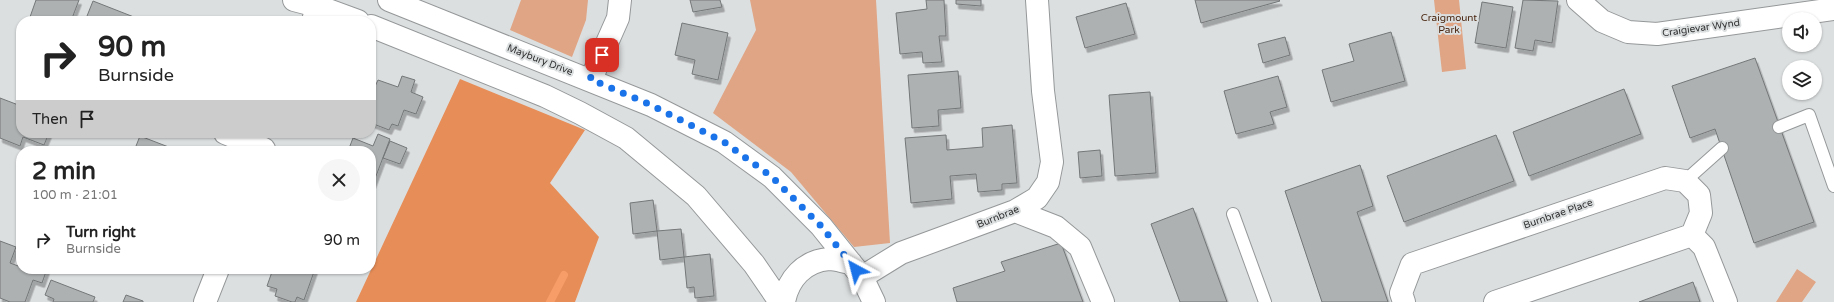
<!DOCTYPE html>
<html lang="en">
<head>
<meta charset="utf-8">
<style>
  :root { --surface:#fff; --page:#f6f6f6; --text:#222; --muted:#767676 }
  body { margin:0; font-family:"Varela Round",sans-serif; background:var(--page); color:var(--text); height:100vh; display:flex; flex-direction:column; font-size:15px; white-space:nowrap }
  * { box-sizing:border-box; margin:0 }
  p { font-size:13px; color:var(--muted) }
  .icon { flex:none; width:22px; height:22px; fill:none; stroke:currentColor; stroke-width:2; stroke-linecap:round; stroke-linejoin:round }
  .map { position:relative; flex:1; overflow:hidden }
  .panel { position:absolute; left:16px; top:146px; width:360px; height:128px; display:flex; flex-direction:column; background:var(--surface); border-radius:16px; box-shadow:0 1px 3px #0004 }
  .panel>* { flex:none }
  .banner { position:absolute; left:16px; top:16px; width:360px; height:122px; border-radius:16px; box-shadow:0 1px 3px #0004; background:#fff; color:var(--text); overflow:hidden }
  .buttons { position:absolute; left:1782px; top:12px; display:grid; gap:8px }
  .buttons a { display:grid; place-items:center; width:40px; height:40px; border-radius:50%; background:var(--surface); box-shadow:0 1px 3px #0004; font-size:20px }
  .pin { position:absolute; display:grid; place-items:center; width:34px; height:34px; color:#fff; margin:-17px; border-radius:8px; box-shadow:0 2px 6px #0006 }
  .me { position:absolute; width:44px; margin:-22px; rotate:322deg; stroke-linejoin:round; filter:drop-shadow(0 0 3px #0008) }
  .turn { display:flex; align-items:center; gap:14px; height:84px; padding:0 16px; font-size:18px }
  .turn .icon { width:52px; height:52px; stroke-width:2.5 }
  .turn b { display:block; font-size:28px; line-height:34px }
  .then { display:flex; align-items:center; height:38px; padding:0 16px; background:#0003; gap:8px; font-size:15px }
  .round { display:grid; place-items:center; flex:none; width:42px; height:42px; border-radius:21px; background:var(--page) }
  .headline { display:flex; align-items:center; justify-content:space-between; height:68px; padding:0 16px }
  h1 { font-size:24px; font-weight:800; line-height:30px }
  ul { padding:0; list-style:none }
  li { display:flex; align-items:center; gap:12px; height:52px; padding:0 16px }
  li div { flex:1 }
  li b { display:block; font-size:15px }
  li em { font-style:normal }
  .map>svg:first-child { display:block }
  .green { fill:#e0a584 }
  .forest { fill:#e68d58 }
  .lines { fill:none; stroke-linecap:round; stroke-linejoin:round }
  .stream { stroke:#f79d67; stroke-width:8 }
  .building { fill:#aeb1b2; stroke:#747778; filter:url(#shadow) }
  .lane-casing { stroke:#959899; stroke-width:14 }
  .street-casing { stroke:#959899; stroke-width:24 }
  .secondary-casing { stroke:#959899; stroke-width:24 }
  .lane { stroke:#fff; stroke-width:12 }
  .street { stroke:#fff; stroke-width:22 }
  .secondary { stroke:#fff; stroke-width:22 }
  .route { stroke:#1a73e8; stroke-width:7; stroke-dasharray:0 12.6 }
  .labels { text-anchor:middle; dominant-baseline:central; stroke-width:4; stroke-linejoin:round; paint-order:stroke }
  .park-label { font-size:10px; fill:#47230d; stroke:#dcdfe0 }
  .street-label { font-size:10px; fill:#303131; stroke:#dcdfe0 }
</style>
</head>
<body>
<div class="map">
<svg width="1834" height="302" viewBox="0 0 1834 302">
  <defs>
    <filter id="shadow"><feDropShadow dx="2.5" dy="4.5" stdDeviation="0" flood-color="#0004"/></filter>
  </defs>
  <rect width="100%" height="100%" fill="#dcdfe0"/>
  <!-- green -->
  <path class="green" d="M521,0h67l-2,20 -14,37 -62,-27z
    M750,0h126l14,243 -36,4 -63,-75 -78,-59 43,-83z
    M1434,0h25l7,69 -24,3z
    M1797,269l19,13 -14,20h-26z"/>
  <!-- forest -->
  <path class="forest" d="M460,79l125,51 -35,53 49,54 -24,65h-219z"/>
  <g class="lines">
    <!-- stream -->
    <path class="stream" d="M550,302l14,-27"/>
  </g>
  <!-- building -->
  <path class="building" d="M36,0h43l-8,21h-31l-10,-4z
    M690,0h30l2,7 -29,5z
    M926,0h18l2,36h-7l3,26 -19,1 -1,-11 -22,2 -4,-41 31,-4z
    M956,0h25v6l-25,-2z
    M1195,0h84l1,1 -79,22z
    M1523,0l35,1 -6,42 -17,-3 -2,11 -18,-3z
    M93,1l46,18 -1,2h-53z
    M1482,2l31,5 -7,41 -31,-5z
    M1126,3l9,31 -50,14 -9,-31z
    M682,23l46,10 -10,47 -26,-6 3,-14 -20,-5z
    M1391,32l14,49 -74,21 -9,-32 32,-9 -5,-17z
    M1285,37l5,18 -27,8 -5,-19z
    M1755,58l59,164 -60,21 -39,-114 -25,9 -18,-52z
    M958,71l3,37 -23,2 1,16 -27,2 -4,-53z
    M402,76l13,4 -4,12 12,5 -7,17 -12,-4 -6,16 -6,-2 -3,6 -18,-7v-28l7,-15 20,7z
    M1278,76l9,31 -17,5 4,12 -38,10 -12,-43z
    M1624,89l17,45 -112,42 -16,-44z
    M1150,92l6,81 -41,3 -6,-81z
    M0,98l21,8v27h28l-5,12 -21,-8 -3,9 -20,-8z
    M1012,125l5,58 -15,1v6l-24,2 -2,-18 -26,2 2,23 -41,4 -6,-65 41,-3 1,15 36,-3 -1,-19z
    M378,134l12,5 -17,45 -2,-1v-32h-23l5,-13 20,8z
    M1496,135l18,46 -110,41 -17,-46z
    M140,136l39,15h-45z
    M390,141l17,7 -7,16 -17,-6z
    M1100,150l2,26 -22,2 -2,-26z
    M1360,165l13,41 -16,6 31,90h-66l-37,-111z
    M653,200l4,31 -24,3 -3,-31z
    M1193,208l34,94h-47l-29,-78z
    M681,229l3,28 -24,3 -3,-29z
    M0,241l16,6 -6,16 11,4v2h26l-5,14 -9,-3 -8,22h-15l-10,-4z
    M1061,243l22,59h-126l-4,-14 52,-17 -4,-9z
    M710,254l4,42 -19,2 -1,-11 -7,1 -3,-31z
    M273,269h42l-11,31 -7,-3 -2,5h-3l-17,-6 2,-7 -10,-3z
    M51,280l44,17 -2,5h-40l1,-3 -9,-4z
    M1693,282l7,20h-61z
    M126,295l17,6v1h-20z"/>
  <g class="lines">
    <!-- lane casing -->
    <g class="lane-casing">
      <path id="lane" d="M1779,127l30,-12 25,71
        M1685,181l37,-33
        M1233,214l32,88"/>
    </g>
    <!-- street casing -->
    <g class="street-casing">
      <path id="street" d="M1578,0l24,21 26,11 29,2 177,-25
        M313,21l4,-15
        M591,79l27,-61 2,-18
        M225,133l39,16
        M1015,211l41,16 24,20 23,55
        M862,277l39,-24 114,-42 22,-13 11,-16 4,-20 -9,-71 -6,-91
        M205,302l13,-33
        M1404,302l-3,-9 11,-29 253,-86 20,3 14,14 2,18 -9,22 12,12 22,55
        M1495,302l197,-67"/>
    </g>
    <!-- secondary casing -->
    <g class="secondary-casing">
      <path id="secondary" d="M294,0l23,6 41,15
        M389,0l262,105 73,37 48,35 49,49 41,51 12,25
        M371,26l174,70 35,17 46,25 70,58 58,68 26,38
        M784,302c4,-23 20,-41 45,-43 7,0 15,3 22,4"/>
    </g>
    <!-- lane -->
    <use href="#lane" class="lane"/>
    <!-- street -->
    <use href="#street" class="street"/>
    <!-- secondary -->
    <use href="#secondary" class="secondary"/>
  </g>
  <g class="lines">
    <!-- route -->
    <path class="route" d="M602,55l-12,24 61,26 73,37 48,35 49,49 35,44"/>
  </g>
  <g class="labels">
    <!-- park labels -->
    <g class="park-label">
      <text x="1449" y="18">Craigmount<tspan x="1449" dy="12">Park</tspan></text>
    </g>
    <!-- street labels -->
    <g class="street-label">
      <text transform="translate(1701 28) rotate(-8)">Craigievar Wynd</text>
      <text transform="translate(540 60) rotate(21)">Maybury Drive</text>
      <text transform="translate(1558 214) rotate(-19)">Burnbrae Place</text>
      <text transform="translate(998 217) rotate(-22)">Burnbrae</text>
    </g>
  </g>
</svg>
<div class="buttons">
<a><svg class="icon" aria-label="sound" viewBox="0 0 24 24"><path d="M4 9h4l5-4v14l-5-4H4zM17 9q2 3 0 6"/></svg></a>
<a><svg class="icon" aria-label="layers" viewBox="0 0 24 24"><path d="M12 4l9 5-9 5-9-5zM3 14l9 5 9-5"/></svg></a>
</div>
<div class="pin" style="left:602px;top:55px;background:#d93025"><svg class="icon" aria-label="arrive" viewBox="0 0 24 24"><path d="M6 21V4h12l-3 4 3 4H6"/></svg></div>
<svg class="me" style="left:856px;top:270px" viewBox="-20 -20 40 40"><path d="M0-17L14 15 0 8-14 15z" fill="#1a73e8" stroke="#fff" stroke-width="4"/></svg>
<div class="banner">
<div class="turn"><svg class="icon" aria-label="right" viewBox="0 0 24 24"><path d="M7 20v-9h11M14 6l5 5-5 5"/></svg><div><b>90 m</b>Burnside</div></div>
<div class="then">Then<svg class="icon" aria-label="arrive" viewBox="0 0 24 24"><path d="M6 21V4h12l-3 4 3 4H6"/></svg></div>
</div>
<section class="panel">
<div class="headline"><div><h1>2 min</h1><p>100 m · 21:01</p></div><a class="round"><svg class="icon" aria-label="close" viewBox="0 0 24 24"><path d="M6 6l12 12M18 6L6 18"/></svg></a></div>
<ul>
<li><svg class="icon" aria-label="right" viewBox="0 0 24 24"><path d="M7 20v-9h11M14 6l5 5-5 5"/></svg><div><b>Turn right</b><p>Burnside</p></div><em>90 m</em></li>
</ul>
</section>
</div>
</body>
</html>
